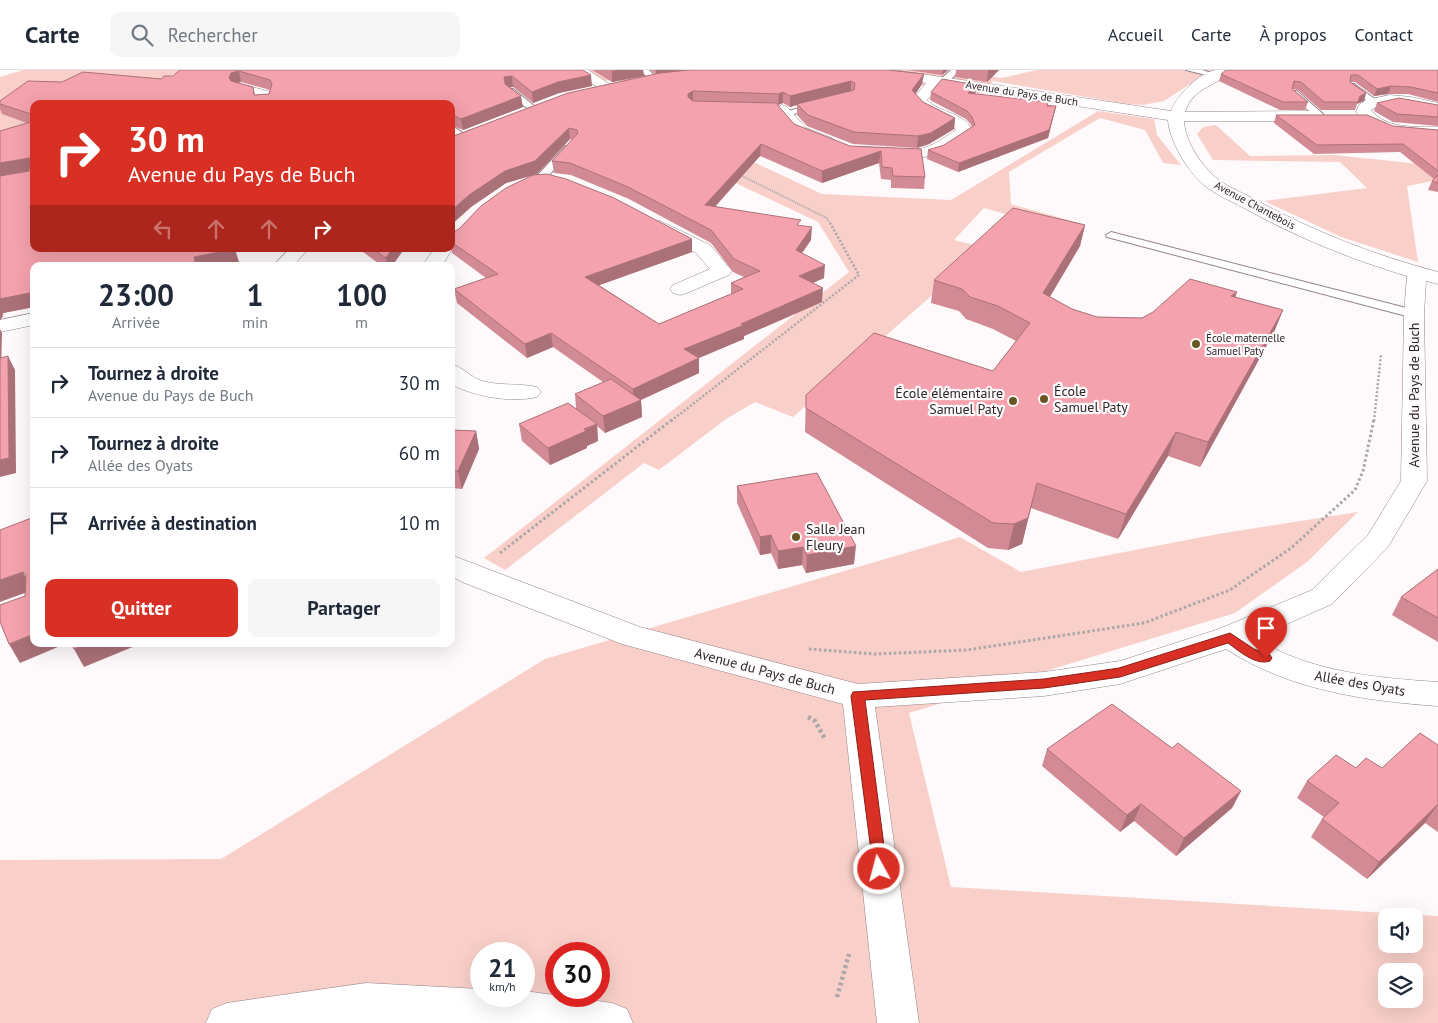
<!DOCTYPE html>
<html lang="fr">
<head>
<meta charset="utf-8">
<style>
  :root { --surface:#fff; --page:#f6f6f7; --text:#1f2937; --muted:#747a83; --line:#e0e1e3; --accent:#d93025 }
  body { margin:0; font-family:"PT Sans",sans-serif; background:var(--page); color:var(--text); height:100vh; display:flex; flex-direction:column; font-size:19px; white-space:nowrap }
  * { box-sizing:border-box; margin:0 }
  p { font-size:16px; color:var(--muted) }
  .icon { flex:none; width:28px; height:28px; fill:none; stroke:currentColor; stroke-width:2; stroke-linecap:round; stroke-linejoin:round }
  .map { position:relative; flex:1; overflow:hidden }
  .side { position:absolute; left:30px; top:192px; width:425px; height:385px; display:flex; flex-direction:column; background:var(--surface); border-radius:10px; box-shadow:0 5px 20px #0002 }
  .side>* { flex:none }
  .banner { position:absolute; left:30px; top:30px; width:425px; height:152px; border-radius:10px; box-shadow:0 5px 20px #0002; background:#d93025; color:#fff; overflow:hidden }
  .controls { position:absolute; left:1378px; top:838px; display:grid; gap:10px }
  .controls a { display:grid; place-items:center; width:45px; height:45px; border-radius:10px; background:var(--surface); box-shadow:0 5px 20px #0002; font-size:25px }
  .speed { position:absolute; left:470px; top:872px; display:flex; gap:10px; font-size:25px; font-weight:700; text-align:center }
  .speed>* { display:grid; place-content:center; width:65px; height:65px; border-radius:50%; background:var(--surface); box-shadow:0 5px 20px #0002; line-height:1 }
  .speed small { font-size:12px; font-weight:400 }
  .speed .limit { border:8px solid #d22; background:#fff; color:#111 }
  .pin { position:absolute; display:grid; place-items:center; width:42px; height:42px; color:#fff; margin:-51px -21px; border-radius:50% 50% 50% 0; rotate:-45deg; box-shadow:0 0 5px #0007 }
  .pin .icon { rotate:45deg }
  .me { position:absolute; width:55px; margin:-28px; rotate:353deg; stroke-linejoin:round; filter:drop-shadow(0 0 4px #0008) }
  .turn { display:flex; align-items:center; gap:18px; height:105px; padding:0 15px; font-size:22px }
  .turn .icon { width:65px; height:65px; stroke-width:2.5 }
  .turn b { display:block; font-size:35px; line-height:42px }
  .lanes { display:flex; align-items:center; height:48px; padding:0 15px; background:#0003; justify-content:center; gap:25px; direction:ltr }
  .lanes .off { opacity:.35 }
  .eta { display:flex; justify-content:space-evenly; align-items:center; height:85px; text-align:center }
  .eta b { font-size:30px; font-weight:600; line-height:35px }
  .button { display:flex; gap:10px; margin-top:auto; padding:10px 15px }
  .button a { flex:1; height:58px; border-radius:10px; background:var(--accent); color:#fff; font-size:20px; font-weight:600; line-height:58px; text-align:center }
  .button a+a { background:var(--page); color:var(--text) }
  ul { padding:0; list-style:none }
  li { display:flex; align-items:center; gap:15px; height:70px; padding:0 15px; border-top:1px solid var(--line) }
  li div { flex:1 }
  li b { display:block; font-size:19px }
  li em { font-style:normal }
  header { display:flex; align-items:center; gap:30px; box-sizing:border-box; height:70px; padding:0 25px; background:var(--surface); border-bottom:1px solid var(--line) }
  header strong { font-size:24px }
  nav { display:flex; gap:28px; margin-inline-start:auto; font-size:18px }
  .search { width:350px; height:45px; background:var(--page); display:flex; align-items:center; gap:12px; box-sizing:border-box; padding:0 18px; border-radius:10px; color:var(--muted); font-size:19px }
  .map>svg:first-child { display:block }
  .green { fill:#f9d0c9; fill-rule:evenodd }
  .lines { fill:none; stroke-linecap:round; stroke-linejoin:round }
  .lane-casing { stroke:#94838a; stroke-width:2 }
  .street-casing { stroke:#94838a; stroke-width:1 }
  .secondary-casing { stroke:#94838a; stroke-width:1 }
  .path-far3 { stroke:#aba6a8; stroke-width:2; stroke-dasharray:1 1; stroke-linecap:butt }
  .path-far2 { stroke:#aba6a8; stroke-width:2.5; stroke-dasharray:2 2; stroke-linecap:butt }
  .path-far1 { stroke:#aba6a8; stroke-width:3; stroke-dasharray:2.5 2.5; stroke-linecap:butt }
  .path { stroke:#aba6a8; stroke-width:4.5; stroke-dasharray:3 3; stroke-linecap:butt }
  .lane { fill:#fff; fill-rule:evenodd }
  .street { fill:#fff; fill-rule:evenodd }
  .secondary { fill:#fff; fill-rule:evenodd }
  .wall { fill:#d28b95; fill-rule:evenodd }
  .shaded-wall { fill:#ab7179 }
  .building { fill:#f4a2ad; stroke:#ab7179; fill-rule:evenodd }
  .route { fill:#d93025; stroke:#8d1f18 }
  .poi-dot { fill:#675624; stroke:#fefafc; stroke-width:2 }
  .labels { text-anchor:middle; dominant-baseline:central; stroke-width:4.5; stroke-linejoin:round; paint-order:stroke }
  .far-street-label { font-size:11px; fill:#2e272a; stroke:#fefafc }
  .far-poi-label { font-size:11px; fill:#2e272a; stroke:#fefafc; text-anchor:start }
  .poi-label { font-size:14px; fill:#2e272a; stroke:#fefafc; text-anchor:start }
  .street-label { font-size:14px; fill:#2e272a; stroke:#fefafc }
</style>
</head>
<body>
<header>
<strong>Carte</strong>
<div class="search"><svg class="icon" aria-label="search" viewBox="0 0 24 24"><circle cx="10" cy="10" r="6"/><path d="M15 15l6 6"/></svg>Rechercher</div>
<nav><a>Accueil</a><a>Carte</a><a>À propos</a><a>Contact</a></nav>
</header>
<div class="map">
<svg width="1438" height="953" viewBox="0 0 1438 953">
  <rect width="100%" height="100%" fill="#fefafc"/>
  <!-- green -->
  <path class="green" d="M23,0h164l-103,34h-50v16l-34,11v-54z
    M550,0h54l10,5 36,-5h294l58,8 35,-8h175l-48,31 -21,4 -16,-1 -134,-23 -10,13 -82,-11 -283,16 204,95 129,6 147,-89 56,8 3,16 24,30 -18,-2 -18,-33 -45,-12 -91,54 2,32 72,20 -12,8 -87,-24 -30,32 32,8 -193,169 -38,-15 -29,17 -67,51 -15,-7 -139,107 -21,-12 365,-286 -31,-50 -241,-114 -126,43 174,-67 -8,-6 -38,9z
    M1216,55l34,31 85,-1 103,11v14l-31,6 11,76 -77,-25 -77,-36 103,-13 -27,-26 -127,-2 -16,-26 6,-7z
    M1358,442l-51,50 -72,51 -326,100 42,174 487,29v107h-1438v-163l221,-1 324,-200 415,-122 61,35 197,-38zM1386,846h28v28h-28zM481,884h43v42h-43zM556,884h43v42h-43zM1386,901h28v28h-28z"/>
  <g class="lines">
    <!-- lane casing -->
    <g class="lane-casing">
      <path id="lane" d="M640,0h9l9,9 -7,2z
        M951,0h9l-13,13h-6v-4z
        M1186,0h16l16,5 -4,2z
        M1348,14h6l25,18 -7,2 -24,-16z
        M507,19h6l25,20 -7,2 -24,-18z
        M1291,21h6l26,23v4h-6l-26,-23z
        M819,33l4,3 -1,2 -38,8 -4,-3z
        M451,55l15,10v4h-6l-9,-6z
        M565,76l8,2 -30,34h-8v-4z
        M1111,162l307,79 2,3 -6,4 -307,-81 -1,-2z"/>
    </g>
    <!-- street casing -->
    <g class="street-casing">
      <path id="street" d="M571,0h17l26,17 -2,3h-10z
        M833,0h61l277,41c5,-15 29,-39 45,-41 5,0 11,0 16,0 -13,16 -39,16 -47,42l127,-1 8,5 -8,5h-128c1,20 16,42 30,55 11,10 27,16 40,23 58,32 120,56 184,73v12l-12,-3 -2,33 3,167 -39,66 -56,57 -77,34c54,34 121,40 183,44v24c-73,-5 -149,-16 -212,-57l-106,35 -76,12 -169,11 44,316h-42l-34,-319 -221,-60 -160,-62 -11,-6v-21l189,72 218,57 186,-12 76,-11 99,-32 93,-39 56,-55 33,-54 3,-167 3,-38c-57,-17 -111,-39 -163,-68 -13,-7 -28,-13 -40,-23 -16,-13 -35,-45 -36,-65l-228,-35 -13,15c12,13 41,13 45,32l-2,3c-29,19 -57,31 -92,22l-2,-3 2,-3c10,-3 21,-1 32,-1 18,0 31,-10 46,-20l-1,-2 -33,-16 -10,-12 14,-17 -40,-6 -46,-3z
        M241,14l30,8 2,3 -2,9h-14l1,-7 -22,-6 -2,-3 2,-3z
        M1390,25l21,2 27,6v9c-21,-5 -46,-15 -67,-2 14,19 46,17 67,17v10c-27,-1 -65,-1 -82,-25l3,-7 7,-5z
        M782,35l5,2 19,21 26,10 2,3 -2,3c-23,6 -46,-17 -58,-34z
        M660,151l50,24 22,26 -3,4 -42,18 -7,2 -7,-2 -3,-4 3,-4 37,-16 -14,-16 -42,-23 -3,-4 3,-4z
        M451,177l1,2 -10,17h-20l12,-17z
        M289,179h19l-15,17h-20z
        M34,243v12l-34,7v-12z
        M451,294c12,3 19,13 31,17 18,5 37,2 55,6l4,5 -4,5c-25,6 -63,0 -86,-13z"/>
    </g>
    <!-- secondary casing -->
    <g class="secondary-casing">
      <path id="secondary" d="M366,913l115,6v7h43l1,-5 87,12 15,6 6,14h-427l6,-14 15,-6z"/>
    </g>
    <!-- path-far3 -->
    <path class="path-far3" d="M738,104l89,44 2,4"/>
    <!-- path-far2 -->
    <path class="path-far2" d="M671,351l188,-146 -30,-54
      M1374,351l7,-67"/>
    <!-- path-far1 -->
    <path class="path-far1" d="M500,483l173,-134
      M809,579l66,5 92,-4 177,-27 86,-33 61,-42 64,-58 8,-19 11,-52"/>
    <!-- path -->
    <path class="path" d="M808,647l7,4 10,18
      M837,927l12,-43"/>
    <!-- lane -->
    <use href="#lane" class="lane"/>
    <!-- street -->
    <use href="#street" class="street"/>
    <!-- secondary -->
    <use href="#secondary" class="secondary"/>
  </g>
  <!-- wall -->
  <path class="wall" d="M180,0h403l9,16 -33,7 -26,10 -20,-16h-3l13,20 -60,23 -12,-5v-21h-417v145l205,13 -205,4v41l-31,6 -1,5 -2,1v-188l27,-8 -25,-9 -2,-5v-8l62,-19 99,-3 12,-3zM241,12l29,8 -1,4 -14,1 -2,-8 -15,-4z
    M592,0h51l1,6 -32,6z
    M651,0h237l36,4 -2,10 -7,10 8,8 32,16 -1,11 -25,15 -12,4 -64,-4 -46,-18 -10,-11v-10l-7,2 -7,-4 -6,2 17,19 56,22 71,3 4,28 -1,12 -33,-1v-8l-10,-1 -2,-16 -57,20 -62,-27 -45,50 86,20 10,14 -9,13 22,25 -11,5 9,19 -78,34v3l-46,19 1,15 -58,27 1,17 -37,16 -8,-7 1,15 -11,5v2l-37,17 -28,-24 -3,-17 57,-15 -1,-15 28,-12 -50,-35 -26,11 -70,-55 -3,-14 32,-11 -34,-25 -1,-4v-16l8,-4 73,-54 -26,8 -35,24 -20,18v-88l205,-63zM570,69l2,1 -20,21 2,12 17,2 58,24 82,44 22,29 11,5 -13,6v11l-72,30 -60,-39 93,-33 -159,-77 4,-1z
    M907,0h41l-6,5z
    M956,0h43l-12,12 -32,-5z
    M1438,0v32l-30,-8h-20l-14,2 -19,-14h-5l16,11 -2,8 -7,3 -2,6h-34l-23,-20 -5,-1 15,13 -3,8h-25l-61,-29 2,-7z
    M977,15l-1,7 -2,2 82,12 -8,32 -90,34 -31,-13 1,-9 16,-5 28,-18 -1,-2 -5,-6 -36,-19 1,-8z
    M1377,33l61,2v21l-45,-4 -19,-11z
    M1276,45l162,15v62l-10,-2 4,-9 2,-2 -34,-27 -86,2 -40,-31z
    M1085,155l-5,21 -30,51 22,12 25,8 45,1 94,-21 47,13 -9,22 -74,135 -32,-11 -50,83 -87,-31 -9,36 -14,6 -20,-2 -183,-116 1,-37 187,-24 23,-30 -23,-12 -27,-10 -7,-8 -28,-8 3,-23z
    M359,179h45l-12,17h-10z
    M451,360l25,1 3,18 -17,40 -11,-1z
    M737,416l117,78 -48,9 -4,-8 -24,4 -7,-16 -11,2 -23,-52z
    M1438,499v73l-46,-27 9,-18z
    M1438,675v87l-13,-9 -58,56 -56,-42 11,-18 2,-2 -27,-19 10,-17 49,-13h26z
    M1172,678l69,43 -9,17 -56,48 -42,-35 -14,11 -78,-66 5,-17z"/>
  <!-- shaded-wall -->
  <path class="shaded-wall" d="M619,0h24l1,6 -32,6v-11z
    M656,0h42l-42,4z
    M943,0h5l-6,5z
    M989,0h10l-12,12 1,-11z
    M239,1l2,11 -7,2 -2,5 -3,-11 2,-5z
    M924,4l-2,10 -11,17 1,-11z
    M591,5l1,11 -33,7 -26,10 -1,-11 26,-10z
    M512,6l1,11 -7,1 -1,-4 -1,-7z
    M851,11v11l-54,12v1l-7,2v-11z
    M977,15l-1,7 -9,9 1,-8z
    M1391,16l-3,8 -14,2 3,-7z
    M693,21v11l-5,4v-12z
    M783,22v11l-5,2 1,-11z
    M1366,23l-2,8 -7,3 -2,6 5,-14z
    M521,26l2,11 -60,23 -2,-11z
    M1056,36l-8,32 -90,34 1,-9z
    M955,48l-1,11 -25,15 -12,4 1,-12z
    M569,58l1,11 -33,35 -31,9 -35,24 -20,18v-14l18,-16z
    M761,74l-1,12 -54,61 -1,-12z
    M881,81l-2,12 -57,20v-12z
    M30,88l4,12 -34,6v-13z
    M1085,155l-5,21 -42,70 5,-23z
    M812,157l-1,13 -16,23 1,-13z
    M692,169v13l-106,38 -1,-13z
    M235,179l4,13 -21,4h-22l-2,-9z
    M392,179h12l-12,17h-5l-1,-8z
    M825,195l-1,13 -26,11 1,-13z
    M823,218l-1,14 -78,34v3l-59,25 -1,-15z
    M34,222v15l-31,6 -1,5 -2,1v-20z
    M1237,222l-7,23 1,-19z
    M1283,240l-9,22 -74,135 8,-25z
    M0,259l2,4 -1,40 -1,-2z
    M551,263l2,14 -26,11 -2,-14z
    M8,286l7,14 1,103 -16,4v-17z
    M699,288v15l-65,30 -1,-14z
    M641,330l1,17 -37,16 -2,-17z
    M597,354l1,17 -11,5v2l-37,17 -2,-17z
    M476,361l3,18 -17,40 -4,-18z
    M1176,362l-8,24 -50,83 8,-25z
    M1037,413l-15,61 -14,6 6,-26z
    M771,465v18l-11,2v-18z
    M856,476l-2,18 -48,9 1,-18z
    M803,477l-1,18 -24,4v-18z
    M23,502l10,18 -33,12v-22z
    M34,564v10h31l-45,19 -11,-19z
    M86,574h54l-56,23 -10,-18z
    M1241,721l-9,17 -56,48 8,-18z
    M1141,734l-7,17 -14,11 7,-17z
    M1437,735l-12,18 -58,56 12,-17z"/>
  <!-- building -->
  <path class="building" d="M180,0h403l8,5 -33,7 -26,10 -20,-16 -8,1 1,7 16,12 -60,23 -10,-5v-10h-417v11l-34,-11v-3l28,-20 34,1 21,-10 78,7 3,-3h9zM239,1l31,9 2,4 -3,10 -15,1 -1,-8 -22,-6 -2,-3 2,-5z
    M689,0h199l36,4 -12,16 11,12 32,16 -24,15 -13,3 -64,-4 -46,-17 -11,-11 57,-14 1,-7 -4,-2 -61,15 -7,-4 -4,2 -86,-3 -5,3v3l5,4 83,2 18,21 56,22 71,3 4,28 -32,-1 -1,-8 -10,-1 -1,-16 -59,20 -61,-27 -56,61 96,15 -4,5 15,2 -16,23 29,15 -26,11 24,12 -82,36 3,1 -60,24 15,9 -66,31 -82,-56 -26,11 -71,-55 44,-15 -47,-32v-9l8,-4 22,-23 25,-18 27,-13 14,-1 19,5 48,19 78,41 -107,38 74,47 84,-35 -12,-6 29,-12 -26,-12 -23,-29 -83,-43 -58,-24 -18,-2 26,-28 -1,-3 -8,-2 -34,33 -30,10 -36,24 -18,16v-74l117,-44 92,-20z
    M1226,0h212v23l-27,-6 -20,-1 -14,3 -19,-14h-7l-1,7 16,11 -6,3 -2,6h-34l-23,-20 -7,-1 -2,8 16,13h-25l-62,-28z
    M942,9l35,6 -9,8 80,9 -1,4h9l-7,24 -90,33 -31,-13 16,-5 31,-20 -3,-8 -5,-6 -36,-19z
    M1399,28l39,7v12l-41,-3 -20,-11z
    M1276,45h91l26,11 45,4v41l-35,-27 -86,1z
    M34,51v128h201l-41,8 2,9h-162v26l-34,7v-123l29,-5 1,-13 -30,5v-32z
    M1438,105v8l-6,-2z
    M1013,138l72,17 -42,68 29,16 25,8 45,1 11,-6 37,-33 47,13 -6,4 52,14 -75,132 -32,-10 -50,82 -89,-31 -9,35 -14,6 -21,-1 -187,-115v-13l68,-62 119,38 37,-48 -32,-17 -28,-9 -8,-8 -28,-9z
    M373,179h19l-6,9z
    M8,286l1,102 -9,2v-102z
    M611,309l30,21 -38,16 -28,-22z
    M568,333l29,21 -13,5 2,2 -38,17 -29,-24z
    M451,360l25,1 -18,40h-7z
    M817,403l39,73 -49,9 -4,-8 -25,4 -7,-16 -11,2 -23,-51z
    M34,447v117l-25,10 -9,-22v-17l25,-9 1,-22 -3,-2 -23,8v-50z
    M1438,499v49l-37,-21z
    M72,574h14l-12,5z
    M1112,634l60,44 6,-5 63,48 -57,47 -43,-34 -14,11 -80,-66z
    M1420,663l18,12v61l-1,-1 -58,57 -57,-43 17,-16 -32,-22 29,-26 20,13 10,-10 16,10z"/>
  <!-- route -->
  <path class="route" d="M1230,563l24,16 16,6 2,3 -2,3c-14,5 -31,-10 -42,-18l-108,34 -76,11 -179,12 22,169 -2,5 -6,2 -5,-2 -23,-178 2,-4 191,-13 75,-11z"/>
  <!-- markers -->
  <g class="poi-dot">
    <circle cx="1196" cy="274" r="5"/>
    <circle cx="1044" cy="329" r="5"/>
    <circle cx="1013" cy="331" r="5"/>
    <circle cx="796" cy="467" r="5"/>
  </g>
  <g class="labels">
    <!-- far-street labels -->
    <g class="far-street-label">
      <text transform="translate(1022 23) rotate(9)">Avenue du Pays de Buch</text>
      <text transform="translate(1255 135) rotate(28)">Avenue Chantebois</text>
    </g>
    <!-- far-poi labels -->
    <g class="far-poi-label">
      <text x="1206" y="268">École maternelle<tspan x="1206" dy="13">Samuel Paty</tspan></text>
    </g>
    <!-- poi labels -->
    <g class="poi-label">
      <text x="1054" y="321">École<tspan x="1054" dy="16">Samuel Paty</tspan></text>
      <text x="1003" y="323" text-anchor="end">École élémentaire<tspan x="1003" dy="16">Samuel Paty</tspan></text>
      <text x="806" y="459">Salle Jean<tspan x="806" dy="16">Fleury</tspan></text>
    </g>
    <!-- street labels -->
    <g class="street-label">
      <text transform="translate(1414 325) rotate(-90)">Avenue du Pays de Buch</text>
      <text transform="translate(765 601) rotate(15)">Avenue du Pays de Buch</text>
      <text transform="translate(1360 613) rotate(10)">Allée des Oyats</text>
    </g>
  </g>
</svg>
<div class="controls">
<a><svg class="icon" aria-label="sound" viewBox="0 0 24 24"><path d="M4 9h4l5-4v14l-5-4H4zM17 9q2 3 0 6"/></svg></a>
<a><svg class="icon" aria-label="layers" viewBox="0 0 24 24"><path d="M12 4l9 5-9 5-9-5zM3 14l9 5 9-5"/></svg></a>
</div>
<div class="speed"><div>21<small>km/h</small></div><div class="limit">30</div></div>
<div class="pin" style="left:1266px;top:588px;background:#d93025"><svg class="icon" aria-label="arrive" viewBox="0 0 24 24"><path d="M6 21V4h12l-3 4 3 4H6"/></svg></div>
<svg class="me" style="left:879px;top:799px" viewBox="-20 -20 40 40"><circle r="17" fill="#d93025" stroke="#fff" stroke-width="3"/><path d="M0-11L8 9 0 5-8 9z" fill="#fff"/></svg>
<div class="banner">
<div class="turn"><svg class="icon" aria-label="right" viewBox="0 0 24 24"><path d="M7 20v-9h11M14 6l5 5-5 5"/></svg><div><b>30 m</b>Avenue du Pays de Buch</div></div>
<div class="lanes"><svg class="icon off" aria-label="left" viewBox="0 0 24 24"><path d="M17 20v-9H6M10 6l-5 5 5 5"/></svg><svg class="icon off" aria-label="ahead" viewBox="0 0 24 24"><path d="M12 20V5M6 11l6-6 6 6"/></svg><svg class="icon off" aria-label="ahead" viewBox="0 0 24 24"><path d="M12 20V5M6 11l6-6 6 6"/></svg><svg class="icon" aria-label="right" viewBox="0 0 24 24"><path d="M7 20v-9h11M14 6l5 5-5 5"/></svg></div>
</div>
<section class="side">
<div class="eta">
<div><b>23:00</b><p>Arrivée</p></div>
<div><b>1</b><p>min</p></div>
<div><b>100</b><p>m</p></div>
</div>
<ul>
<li><svg class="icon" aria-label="right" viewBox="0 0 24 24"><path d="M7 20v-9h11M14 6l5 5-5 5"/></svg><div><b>Tournez à droite</b><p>Avenue du Pays de Buch</p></div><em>30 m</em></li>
<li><svg class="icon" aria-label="right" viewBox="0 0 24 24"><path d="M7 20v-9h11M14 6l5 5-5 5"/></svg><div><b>Tournez à droite</b><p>Allée des Oyats</p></div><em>60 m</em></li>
<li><svg class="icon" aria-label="arrive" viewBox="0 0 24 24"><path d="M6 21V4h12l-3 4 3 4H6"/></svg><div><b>Arrivée à destination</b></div><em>10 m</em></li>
</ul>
<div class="button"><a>Quitter</a><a>Partager</a></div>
</section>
</div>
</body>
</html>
